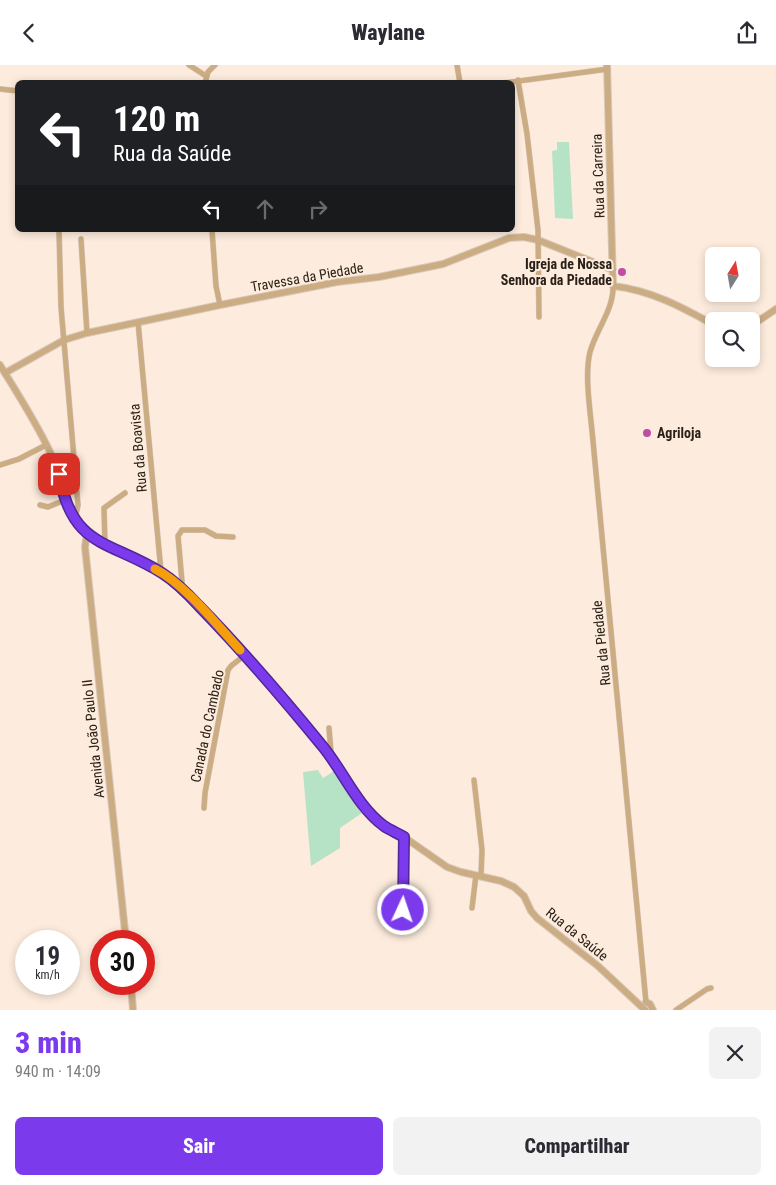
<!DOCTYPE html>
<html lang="pt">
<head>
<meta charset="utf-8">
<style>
  :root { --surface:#fff; --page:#f2f2f3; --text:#2b2b33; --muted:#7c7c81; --accent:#7c3aed }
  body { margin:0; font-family:"Roboto Condensed",sans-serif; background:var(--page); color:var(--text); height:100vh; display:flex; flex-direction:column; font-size:19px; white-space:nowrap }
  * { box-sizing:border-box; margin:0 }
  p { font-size:16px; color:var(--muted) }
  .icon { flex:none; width:28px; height:28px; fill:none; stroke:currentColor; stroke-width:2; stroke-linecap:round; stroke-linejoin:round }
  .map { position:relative; height:945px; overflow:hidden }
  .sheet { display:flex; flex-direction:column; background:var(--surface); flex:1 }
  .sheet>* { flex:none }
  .guide { position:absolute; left:15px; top:15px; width:500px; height:152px; border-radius:8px; box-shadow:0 2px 8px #0003; background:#202124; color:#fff; overflow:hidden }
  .needle { width:32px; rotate:11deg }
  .controls { position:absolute; left:705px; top:182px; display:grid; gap:10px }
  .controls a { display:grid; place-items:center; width:55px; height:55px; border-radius:8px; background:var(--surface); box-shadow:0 2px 8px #0003; font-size:25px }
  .speed { position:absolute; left:15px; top:865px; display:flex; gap:10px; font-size:25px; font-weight:700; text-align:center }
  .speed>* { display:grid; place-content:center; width:65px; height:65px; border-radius:50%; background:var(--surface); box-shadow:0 2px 8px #0003; line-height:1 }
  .speed small { font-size:12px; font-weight:400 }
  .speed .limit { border:8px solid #d22; background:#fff; color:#111 }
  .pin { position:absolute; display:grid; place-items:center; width:42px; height:42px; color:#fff; margin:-21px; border-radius:10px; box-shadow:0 2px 8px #0006 }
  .me { position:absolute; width:55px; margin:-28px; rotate:3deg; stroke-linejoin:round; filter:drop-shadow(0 0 4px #0008) }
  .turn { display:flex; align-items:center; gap:18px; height:105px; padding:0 15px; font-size:22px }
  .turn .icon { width:65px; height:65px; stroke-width:2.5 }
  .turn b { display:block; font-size:35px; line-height:42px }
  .lanes { display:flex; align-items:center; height:48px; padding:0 15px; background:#0003; justify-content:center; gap:25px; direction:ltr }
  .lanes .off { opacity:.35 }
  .round { display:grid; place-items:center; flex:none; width:52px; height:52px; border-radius:8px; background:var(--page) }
  .summary { display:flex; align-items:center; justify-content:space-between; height:85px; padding:0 15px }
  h1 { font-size:30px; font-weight:800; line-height:38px; color:var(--accent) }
  .cta { display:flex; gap:10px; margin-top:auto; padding:10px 15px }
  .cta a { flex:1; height:58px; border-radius:8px; background:var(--accent); color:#fff; font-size:20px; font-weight:800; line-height:58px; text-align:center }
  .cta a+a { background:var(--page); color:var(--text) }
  header { display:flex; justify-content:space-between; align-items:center; height:65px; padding:0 15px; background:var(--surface); font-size:22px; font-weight:800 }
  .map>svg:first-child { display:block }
  .green { fill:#b6e3c5 }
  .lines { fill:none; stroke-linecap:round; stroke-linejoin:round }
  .minor-casing { stroke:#d7c7b9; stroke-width:6 }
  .tertiary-casing { stroke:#d7c7b9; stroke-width:8 }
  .minor { stroke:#cbac83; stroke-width:5 }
  .tertiary { stroke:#cbac83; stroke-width:6 }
  .route-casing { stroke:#51269a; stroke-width:12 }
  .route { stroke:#7c3aed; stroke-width:9 }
  .slow { stroke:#f59e0b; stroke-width:9 }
  .poi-dot { fill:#bf4ca5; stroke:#fdecdd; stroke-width:2 }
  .labels { text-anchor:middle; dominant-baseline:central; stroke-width:4; stroke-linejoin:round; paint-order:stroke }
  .street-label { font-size:14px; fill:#2a2017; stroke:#fdecdd }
  .poi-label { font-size:14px; font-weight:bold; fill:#2a2017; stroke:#fdecdd; text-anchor:end }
</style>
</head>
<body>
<header><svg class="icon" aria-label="back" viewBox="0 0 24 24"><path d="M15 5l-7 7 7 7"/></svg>Waylane<svg class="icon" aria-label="share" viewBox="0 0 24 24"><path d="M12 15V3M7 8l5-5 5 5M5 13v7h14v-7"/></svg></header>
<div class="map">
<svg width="776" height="945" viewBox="0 0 776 945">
  <rect width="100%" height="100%" fill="#fdecdd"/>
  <!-- green -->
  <path class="green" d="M557,77h12l4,77 -18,-1 -3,-67 5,-1z
    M318,705l5,8 11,-7 28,42 -22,15v20l-29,18 -8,-94z"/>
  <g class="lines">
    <!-- minor casing -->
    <g class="minor-casing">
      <path id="minor" d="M189,0l17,11
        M457,0l3,18
        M518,15l9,54 11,96 1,87
        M205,18l3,-11 7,-7
        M504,18l104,-14
        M0,24l18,2
        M59,165l2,77 17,198 -3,14
        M212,165l4,56 4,19
        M81,174l6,94
        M613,221c1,23 -17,44 -23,66 -6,24 1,64 3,89l53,561
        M138,257l23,250
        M0,400l19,-6 27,-14
        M40,440l8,2 17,-7
        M105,480l-1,-37 21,-15
        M180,523l2,-6 -4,-46 4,-6h23l11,6 17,1
        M329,663l2,24 -2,3
        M474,715l8,70 -1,26
        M204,743l1,-15 23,-123 3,-4 14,-11
        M472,843l4,-33
        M401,846l3,-6v-68
        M676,945l31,-21 4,-1"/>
    </g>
    <!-- tertiary casing -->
    <g class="tertiary-casing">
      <path id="tertiary" d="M607,0l6,221c37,4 69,21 101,39
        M751,261l25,-17
        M0,300c17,28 36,57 50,87 16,33 12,62 45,88l66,32 38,33 46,50 68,80 22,28 36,51 13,12 20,11 43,30 14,5 40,9 13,6 10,9 7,15 6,7 61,48 47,44
        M5,308l59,-33 23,-7 133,-28 117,-23 42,-5 64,-13 66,-26 15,-1 14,3 75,30
        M87,469l-2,13 41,394
        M131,919l2,26
        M646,937l4,2 3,6"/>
    </g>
    <!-- minor -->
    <use href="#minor" class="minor"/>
    <!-- tertiary -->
    <use href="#tertiary" class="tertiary"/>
  </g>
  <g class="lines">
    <!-- route casing -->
    <g class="route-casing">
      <path id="route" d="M59,409c13,75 51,66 103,99 14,9 26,21 37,33 44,45 85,93 125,142 20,25 34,59 60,78 6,4 13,7 20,11l-1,73"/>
    </g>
    <!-- route -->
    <use href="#route" class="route"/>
    <!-- slow -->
    <path class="slow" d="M155,504c30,15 62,56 85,81"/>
  </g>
  <!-- markers -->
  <g class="poi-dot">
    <circle cx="622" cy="207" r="5"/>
    <circle cx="647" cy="368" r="5"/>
  </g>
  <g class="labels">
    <!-- street labels -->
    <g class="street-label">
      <text transform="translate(598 111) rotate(-92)">Rua da Carreira</text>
      <text transform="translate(307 212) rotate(-10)">Travessa da Piedade</text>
      <text transform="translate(138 383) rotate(-95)">Rua da Boavista</text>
      <text transform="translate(601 578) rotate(-96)">Rua da Piedade</text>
      <text transform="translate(207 661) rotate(-78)">Canada do Cambado</text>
      <text transform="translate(93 674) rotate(-96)">Avenida João Paulo II</text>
      <text transform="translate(577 869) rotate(39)">Rua da Saúde</text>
    </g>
    <!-- poi labels -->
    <g class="poi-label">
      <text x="612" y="199">Igreja de Nossa<tspan x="612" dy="16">Senhora da Piedade</tspan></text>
      <text x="657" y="368" text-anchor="start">Agriloja</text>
    </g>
  </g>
</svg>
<div class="controls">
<a><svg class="needle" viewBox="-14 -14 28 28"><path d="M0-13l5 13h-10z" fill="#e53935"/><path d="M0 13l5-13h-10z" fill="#7c7c81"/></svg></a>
<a><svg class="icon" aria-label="search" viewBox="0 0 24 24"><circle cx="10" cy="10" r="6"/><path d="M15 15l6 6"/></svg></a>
</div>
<div class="speed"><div>19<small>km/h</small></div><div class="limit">30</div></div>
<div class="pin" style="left:59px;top:409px;background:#d93025"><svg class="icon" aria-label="arrive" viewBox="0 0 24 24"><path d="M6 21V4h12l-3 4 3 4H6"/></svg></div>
<svg class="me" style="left:403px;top:845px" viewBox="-20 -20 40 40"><circle r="17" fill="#7c3aed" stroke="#fff" stroke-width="3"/><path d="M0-11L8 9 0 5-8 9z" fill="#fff"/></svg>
<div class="guide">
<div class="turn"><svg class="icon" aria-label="left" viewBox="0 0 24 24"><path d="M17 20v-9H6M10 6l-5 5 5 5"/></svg><div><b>120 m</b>Rua da Saúde</div></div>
<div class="lanes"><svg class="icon" aria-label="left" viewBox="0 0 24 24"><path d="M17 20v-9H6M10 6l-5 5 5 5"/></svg><svg class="icon off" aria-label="ahead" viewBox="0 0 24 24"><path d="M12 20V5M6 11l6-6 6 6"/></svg><svg class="icon off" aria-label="right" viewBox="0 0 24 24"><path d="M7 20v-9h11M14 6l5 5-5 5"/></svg></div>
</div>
</div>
<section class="sheet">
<div class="summary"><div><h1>3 min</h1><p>940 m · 14:09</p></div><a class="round"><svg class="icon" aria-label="close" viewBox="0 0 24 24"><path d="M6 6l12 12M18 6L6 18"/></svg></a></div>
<div class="cta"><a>Sair</a><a>Compartilhar</a></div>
</section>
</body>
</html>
